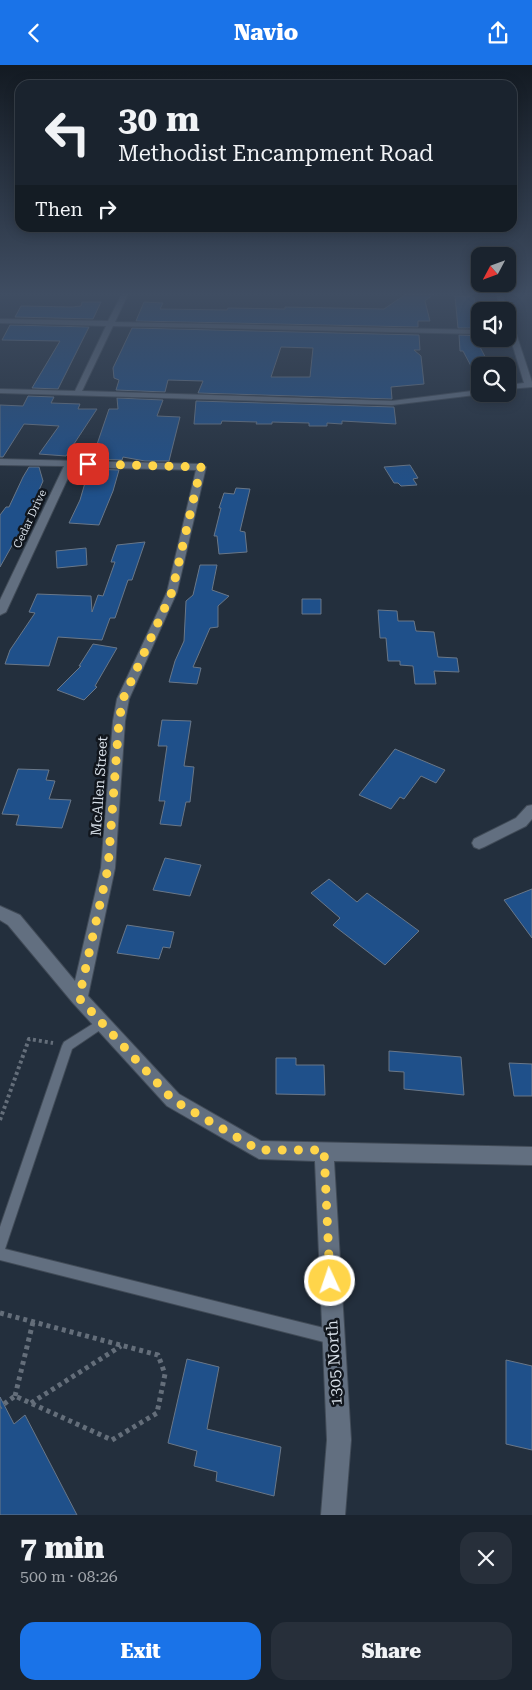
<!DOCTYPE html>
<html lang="en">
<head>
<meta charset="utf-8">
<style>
  :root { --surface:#1a232e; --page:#272f3a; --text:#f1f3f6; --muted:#9fa4aa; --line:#38404a; --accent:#1a73e8 }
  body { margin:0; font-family:"Roboto Serif",serif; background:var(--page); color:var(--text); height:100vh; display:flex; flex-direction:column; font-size:19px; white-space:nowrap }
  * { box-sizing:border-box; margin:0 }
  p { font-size:16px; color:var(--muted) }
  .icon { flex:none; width:28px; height:28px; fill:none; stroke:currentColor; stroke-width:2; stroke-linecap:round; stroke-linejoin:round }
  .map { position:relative; height:1450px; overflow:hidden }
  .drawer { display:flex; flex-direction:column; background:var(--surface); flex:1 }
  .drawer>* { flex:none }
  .top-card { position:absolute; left:15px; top:15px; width:502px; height:152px; border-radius:15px; box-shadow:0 2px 12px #0003,0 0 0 1px var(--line); background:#1a232e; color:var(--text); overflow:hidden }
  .needle { width:32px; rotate:229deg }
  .tools { position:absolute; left:471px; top:182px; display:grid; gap:10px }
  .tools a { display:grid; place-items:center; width:45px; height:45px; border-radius:10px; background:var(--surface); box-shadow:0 2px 12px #0003,0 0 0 1px var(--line); font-size:25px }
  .pin { position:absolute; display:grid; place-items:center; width:42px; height:42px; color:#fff; margin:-21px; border-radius:10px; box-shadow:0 2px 8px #0006 }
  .me { position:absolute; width:55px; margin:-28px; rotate:357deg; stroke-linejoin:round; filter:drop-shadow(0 0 4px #0008) }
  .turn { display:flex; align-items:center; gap:18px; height:105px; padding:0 20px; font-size:22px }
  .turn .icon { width:65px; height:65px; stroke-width:2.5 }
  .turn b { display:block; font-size:35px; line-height:42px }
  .then { display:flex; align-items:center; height:48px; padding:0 20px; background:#0003; gap:10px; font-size:19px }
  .round { display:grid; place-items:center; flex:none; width:52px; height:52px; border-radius:15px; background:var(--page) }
  .summary { display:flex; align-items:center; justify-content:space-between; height:85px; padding:0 20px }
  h1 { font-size:30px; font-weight:800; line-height:38px }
  .primary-button { display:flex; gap:10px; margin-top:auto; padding:10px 20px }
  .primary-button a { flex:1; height:58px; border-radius:15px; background:var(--accent); color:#fff; font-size:20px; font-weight:800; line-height:58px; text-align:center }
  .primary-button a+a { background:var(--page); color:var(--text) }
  header { display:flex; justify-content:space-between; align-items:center; height:65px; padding:0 20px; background:var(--accent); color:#fff; font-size:22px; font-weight:800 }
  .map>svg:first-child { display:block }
  .building { fill:#1f508a; stroke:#697788; fill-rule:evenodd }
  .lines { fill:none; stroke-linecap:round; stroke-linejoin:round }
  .service-casing { stroke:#414b57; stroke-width:2 }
  .minor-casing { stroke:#414b57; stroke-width:2 }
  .path-far1 { stroke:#646e7a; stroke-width:4; stroke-dasharray:3 3; stroke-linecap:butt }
  .path { stroke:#646e7a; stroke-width:5; stroke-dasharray:4 4; stroke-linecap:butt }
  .service { fill:#626f80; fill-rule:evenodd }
  .minor { fill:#626f80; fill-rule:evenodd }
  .route { stroke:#ffd54a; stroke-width:9; stroke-dasharray:0 16.2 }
  .labels { text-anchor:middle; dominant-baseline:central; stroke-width:5; stroke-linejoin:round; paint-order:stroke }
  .far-street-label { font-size:11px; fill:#d7dfe8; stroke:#11161d }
  .street-label { font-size:14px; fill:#d7dfe8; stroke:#11161d }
  .near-street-label { font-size:16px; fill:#d7dfe8; stroke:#11161d }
</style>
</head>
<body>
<header><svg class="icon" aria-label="back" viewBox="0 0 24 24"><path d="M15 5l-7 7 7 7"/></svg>Navio<svg class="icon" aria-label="share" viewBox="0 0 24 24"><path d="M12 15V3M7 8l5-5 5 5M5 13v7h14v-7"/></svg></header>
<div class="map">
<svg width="532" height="1450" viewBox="0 0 532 1450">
  <rect width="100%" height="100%" fill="#232f3d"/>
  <!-- building -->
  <path class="building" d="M406,229h28l-9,7 5,20h-12v6l-282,-6 8,-19 19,1 -3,6 67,1 1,-2 57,1v-2l99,2z
    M455,231l19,1 2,15h4v16h-22z
    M82,237h19l-8,17 -78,-2 6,-11 51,1 9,-1z
    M10,260l79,2 -31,62 -26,-1 28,-47 -58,-1z
    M132,263l287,7 1,15h-6l7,6 3,28 -33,3 1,12 -194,-6 5,-12 -35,-1 -3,12 -49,-2 3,-10 -5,-2 -1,-10zM281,282l32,1 -3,29h-39z
    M459,270l21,1v11l10,19h-19l-8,-15h-3z
    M28,331l26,1 -3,6 29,1 -2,5h19l-31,47 -27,-2 20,-28 -35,-2 -21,33h-3v-52l23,1z
    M117,333l46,2 -6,16 23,1 -11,44h-24l-22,-4 -1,3 -30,-1 17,-50h9z
    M196,336l198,6 2,17 -54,-3v3l-15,-1v3h-18v-3l-37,-1v2h-16l1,-2 -35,-1 -1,3h-27z
    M410,400l8,13 -5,1 4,6 -16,1 -3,-3h-4l-10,-16z
    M29,402h10l4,14 -23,54h-2l-18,32v-52l6,-8h3l14,-30z
    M89,404l30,1 -6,21 -14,34 -30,-2 11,-23z
    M236,423l14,1 -10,42 5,1 2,20 -28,2 -2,-18h-3l7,-28h-2l5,-15 10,1z
    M145,477l-13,38h-4l-13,38h-5l-8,22 -44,-3 -9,29 -44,-2 5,-14 25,-37 -6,-1 8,-18 54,2 1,16 6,-17 5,1 12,-34h-4l6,-17z
    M86,483l1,17 -30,3 -1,-17z
    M200,500h17l-5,25 17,6 -11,10v21l-8,1 -17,39 8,1 -4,16 -28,-2 6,-21 9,-20 2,-40 7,-6z
    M302,534h19v15h-19z
    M378,545l19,1 1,10h16l2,10 18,1 4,25 19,1 2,14 -25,-1 2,13h-21l-2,-18 -13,-1v-4h-12l-2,-23h-6z
    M93,579l24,4 -22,38 2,1 -13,13 -27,-10 24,-24h-2z
    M162,655l29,1 -7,45 10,1 -4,35h-4l-5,24 -21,-2 5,-23h-6l8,-55h-9z
    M395,684l50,21 -9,13 -15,-7 -17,23 -4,-2 -9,12 -32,-14z
    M18,704l31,1 -3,10 9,1 -6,18 22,1 -9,28 -46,-3 3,-10 -17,-1z
    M165,793l36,7 -11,31 -37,-6z
    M329,814l28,23 10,-9 52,38 -34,34 -52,-40 7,-7 -29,-25z
    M532,824v49l-28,-38z
    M127,860l47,7 -4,16 -7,-1 -4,12 -42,-6z
    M389,986l72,6 3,38 -60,-6v-17l-15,-1z
    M276,993h20v7h28l1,30 -49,-1z
    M509,998l23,1v32h-18z
    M187,1294l32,8 -12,62 74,18 -7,49 -58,-15 1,-9 -23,-6 3,-15 -29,-8z
    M506,1295l26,6v84l-26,-6z
    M0,1332l14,27 11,-9 52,100h-77z"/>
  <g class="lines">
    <!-- service casing -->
    <g class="service-casing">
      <path id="service" d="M102,953l4,2 1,3 -1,3 -34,23 -67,200 327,81 5,2 2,5 -2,5 -5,2 -332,-84v-33l62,-181 2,-4z"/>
    </g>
    <!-- minor casing -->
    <g class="minor-casing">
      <path id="minor" d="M122,229h6l-13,28 365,8v4l-367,-8 -31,65 310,10 88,-11v4h3l-91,11 -392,-12v-4l75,2 31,-65 -106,-3v-4l108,2z
        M496,229h6l6,17v1l-6,-1z
        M508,254l4,2 20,61v5l-24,2v-4l16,-2 -16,-53z
        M0,394l201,5 5,3 -29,125 -48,107 -4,22 -10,147 -27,128 91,98 82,47 271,6v18l-198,-4 17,279 -6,75h-24l6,-75 -12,-279 -56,-2 -92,-53 -94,-103 -65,-78 -8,-5v-14l20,9 55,66 26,-113 12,-147 4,-22 50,-107 29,-122 -123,-3 -67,145 -6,3v-15l64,-134 -64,-1z
        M532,740v14l-6,7 -42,21 -5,2 -5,-2 -2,-4 2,-4 42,-21 11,-12z"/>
    </g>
    <!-- path-far1 -->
    <path class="path-far1" d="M0,1055l29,-81 24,4"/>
    <!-- path -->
    <path class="path" d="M0,1248l158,42 7,19 -8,39 -45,27 -97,-44 -15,11
      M15,1331l18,-74
      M31,1338l90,-57"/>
    <!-- service -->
    <use href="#service" class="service"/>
    <!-- minor -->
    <use href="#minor" class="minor"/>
  </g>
  <!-- sky -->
  <linearGradient id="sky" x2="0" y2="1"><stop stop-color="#131a22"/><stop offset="0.53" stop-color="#3f4d62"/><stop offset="1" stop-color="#3f4d62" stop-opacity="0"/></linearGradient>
  <rect width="532" height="432" fill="url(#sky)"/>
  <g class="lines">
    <!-- route -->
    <path class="route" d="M88,399l113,3 -29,125 -49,107 -4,22 -11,147 -29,130 94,102 86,50h65l6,131"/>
  </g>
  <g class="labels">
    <!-- far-street labels -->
    <g class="far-street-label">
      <text transform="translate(30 454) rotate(-65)">Cedar Drive</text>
    </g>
    <!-- street labels -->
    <g class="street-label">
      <text transform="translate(99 721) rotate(-86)">McAllen Street</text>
    </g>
    <!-- near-street labels -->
    <g class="near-street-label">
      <text transform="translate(334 1298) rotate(-93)">1305 North</text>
    </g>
  </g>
</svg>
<div class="tools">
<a><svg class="needle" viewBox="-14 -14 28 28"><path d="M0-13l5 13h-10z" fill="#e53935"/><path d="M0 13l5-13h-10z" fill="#9fa4aa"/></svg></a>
<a><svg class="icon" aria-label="sound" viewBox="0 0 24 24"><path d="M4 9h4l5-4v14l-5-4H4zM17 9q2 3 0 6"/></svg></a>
<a><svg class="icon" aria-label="search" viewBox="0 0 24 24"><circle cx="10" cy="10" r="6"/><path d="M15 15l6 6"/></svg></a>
</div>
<div class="pin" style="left:88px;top:399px;background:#d93025"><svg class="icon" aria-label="arrive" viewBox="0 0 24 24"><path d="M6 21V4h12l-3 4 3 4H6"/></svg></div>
<svg class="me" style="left:330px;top:1216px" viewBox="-20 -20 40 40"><circle r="17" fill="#ffd54a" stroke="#fff" stroke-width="3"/><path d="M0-11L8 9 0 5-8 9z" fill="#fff"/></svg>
<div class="top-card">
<div class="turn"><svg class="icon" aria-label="left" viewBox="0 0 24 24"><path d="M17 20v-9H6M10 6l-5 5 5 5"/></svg><div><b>30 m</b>Methodist Encampment Road</div></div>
<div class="then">Then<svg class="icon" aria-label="right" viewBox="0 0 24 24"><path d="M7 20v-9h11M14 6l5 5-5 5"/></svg></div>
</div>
</div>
<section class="drawer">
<div class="summary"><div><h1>7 min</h1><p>500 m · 08:26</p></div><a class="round"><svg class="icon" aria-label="close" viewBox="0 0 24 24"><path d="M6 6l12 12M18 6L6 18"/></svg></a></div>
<div class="primary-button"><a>Exit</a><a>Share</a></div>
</section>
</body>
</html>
